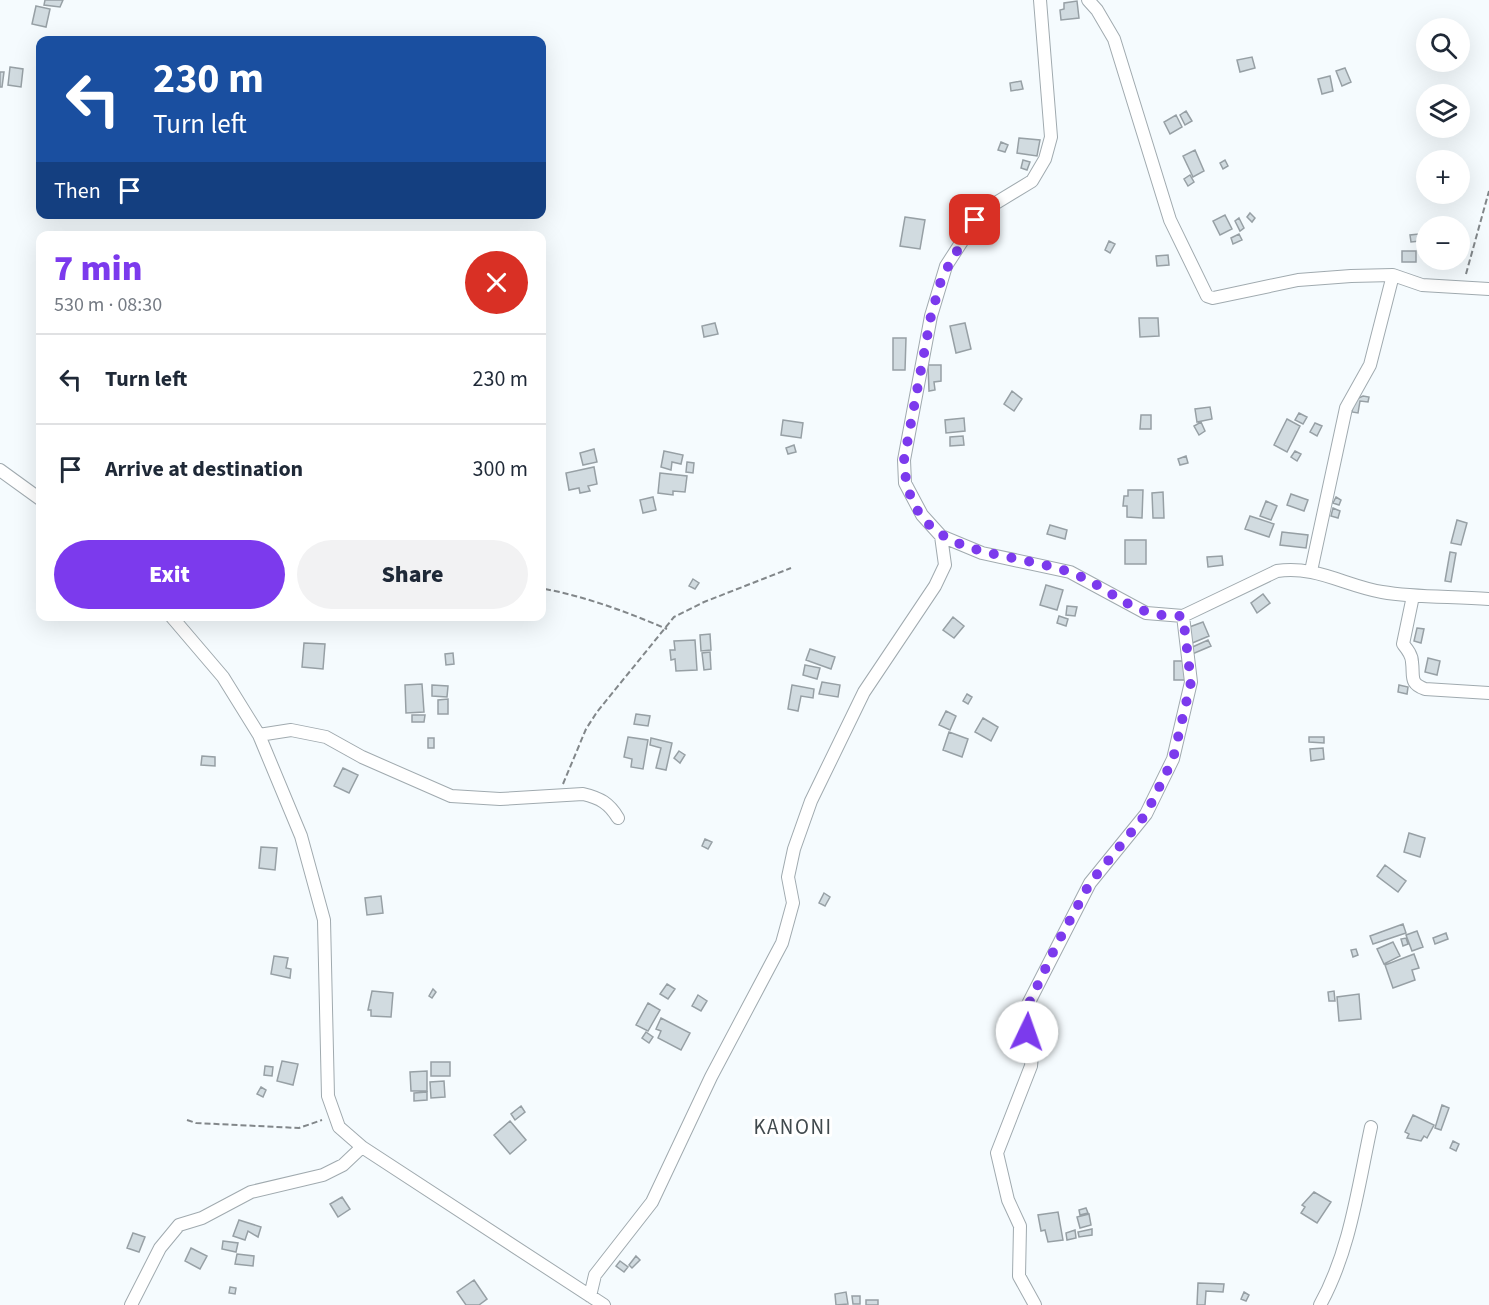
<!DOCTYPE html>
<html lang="en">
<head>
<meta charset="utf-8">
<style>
  :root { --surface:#fff; --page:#f2f2f3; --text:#1f2937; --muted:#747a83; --line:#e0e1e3; --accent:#7c3aed }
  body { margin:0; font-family:"Source Sans 3",sans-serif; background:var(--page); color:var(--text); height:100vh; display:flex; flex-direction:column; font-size:22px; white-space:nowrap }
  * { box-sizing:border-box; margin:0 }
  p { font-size:20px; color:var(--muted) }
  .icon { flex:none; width:33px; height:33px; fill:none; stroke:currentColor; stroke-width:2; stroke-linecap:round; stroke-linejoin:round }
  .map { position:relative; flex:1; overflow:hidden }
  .drawer { position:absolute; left:36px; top:231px; width:510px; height:390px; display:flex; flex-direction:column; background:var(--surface); border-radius:12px; box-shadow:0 6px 24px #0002 }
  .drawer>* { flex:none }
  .hud { position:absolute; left:36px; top:36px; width:510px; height:183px; border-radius:12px; box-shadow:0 6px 24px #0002; background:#1a4fa0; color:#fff; overflow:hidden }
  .fabs { position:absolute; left:1416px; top:18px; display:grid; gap:12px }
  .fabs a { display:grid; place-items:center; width:54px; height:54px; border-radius:50%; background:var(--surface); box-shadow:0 6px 24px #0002; font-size:30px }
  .pin { position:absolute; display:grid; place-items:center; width:51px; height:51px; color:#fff; margin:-26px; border-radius:12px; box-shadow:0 3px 9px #0006 }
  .me { position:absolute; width:66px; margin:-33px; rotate:3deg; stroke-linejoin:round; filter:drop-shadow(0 0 4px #0008) }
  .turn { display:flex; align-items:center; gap:21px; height:126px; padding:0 18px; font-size:27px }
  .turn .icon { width:78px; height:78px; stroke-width:2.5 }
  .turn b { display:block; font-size:42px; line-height:51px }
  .then { display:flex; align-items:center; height:57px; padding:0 18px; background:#0003; gap:12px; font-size:22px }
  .round { display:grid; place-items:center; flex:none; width:63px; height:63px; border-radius:32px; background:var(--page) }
  .summary { display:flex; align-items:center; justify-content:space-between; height:102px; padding:0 18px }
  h1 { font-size:36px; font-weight:800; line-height:45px; color:var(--accent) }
  .cta { display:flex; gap:12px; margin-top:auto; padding:12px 18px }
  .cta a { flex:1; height:69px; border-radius:36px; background:var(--accent); color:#fff; font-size:24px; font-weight:800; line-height:69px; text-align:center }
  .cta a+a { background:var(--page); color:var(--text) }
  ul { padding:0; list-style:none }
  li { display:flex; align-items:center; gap:18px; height:90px; padding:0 18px; border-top:2px solid var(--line) }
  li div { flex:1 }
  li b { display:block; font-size:22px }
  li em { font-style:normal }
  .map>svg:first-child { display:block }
  .building { fill:#d1dbe0; stroke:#97a0a5; stroke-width:1.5 }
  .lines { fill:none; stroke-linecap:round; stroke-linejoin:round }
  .minor-casing { stroke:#a0aaaf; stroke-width:14 }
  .path { stroke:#82878a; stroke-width:2; stroke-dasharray:6 3; stroke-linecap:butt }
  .minor { stroke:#fff; stroke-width:12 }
  .route { stroke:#7c3aed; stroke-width:10; stroke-dasharray:0 18 }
  .labels { text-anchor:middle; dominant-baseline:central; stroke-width:6; stroke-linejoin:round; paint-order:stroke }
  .quarter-label { font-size:21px; letter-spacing:1.5px; fill:#40494d; stroke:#fff }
</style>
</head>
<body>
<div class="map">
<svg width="1489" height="1305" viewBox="0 0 1489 1305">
  <rect width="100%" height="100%" fill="#f5fbfe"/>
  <!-- building -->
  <path class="building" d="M45,0h18l-3,7 -16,-2z
    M1077,1l2,17 -18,2 -1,-10 4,-1v-6z
    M36,6l14,3 -4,18 -14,-3z
    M1252,57l3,11 -15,4 -3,-12z
    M10,67l13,2 -2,18 -13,-2z
    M1345,68l6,14 -9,4 -6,-15z
    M0,72h4l-2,15h-2z
    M1330,76l3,15 -11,3 -4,-15z
    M1021,81l2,8 -12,2 -1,-8z
    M1186,111l6,10 -7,4 -5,-10z
    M1176,115l6,12 -12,7 -6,-12z
    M1019,138l21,2 -3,16 -20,-3z
    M1001,142l7,3 -3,7 -7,-2z
    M1195,150l9,21 -11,6 -10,-21z
    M1023,160l7,2 -3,8 -6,-2z
    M1225,160l3,6 -5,3 -3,-6z
    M1190,175l4,7 -6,4 -4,-7z
    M1250,213l5,5 -3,4 -5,-5z
    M1225,215l7,14 -12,6 -7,-14z
    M905,217l20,3 -5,29 -20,-3z
    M1239,218l5,10 -4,3 -5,-10z
    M1239,234l3,6 -9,4 -2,-6z
    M1419,234l1,7 -9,1 -1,-7z
    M1109,241l6,3 -5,9 -5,-3z
    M1402,251h14v11h-14z
    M1168,255l1,10 -12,1 -1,-10z
    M1139,318h19l1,18 -19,1z
    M715,323l3,11 -14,3 -2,-11z
    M965,323l6,26 -15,4 -6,-27z
    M893,338h13l-1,32h-12z
    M928,365h13v16l-7,1 1,8 -6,1z
    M1012,391l10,8 -8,12 -10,-7z
    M1363,396l6,1 -1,5 -8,-1 -2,12 -6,-1 2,-12z
    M1210,407l2,12 -15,3 -2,-13z
    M1299,413l8,4 -4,7 -8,-4z
    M1141,415h10v14h-11z
    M964,418l1,13 -19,2 -1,-13z
    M1287,419l13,7 -13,26 -13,-7z
    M783,420l20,3 -2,15 -20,-3z
    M1201,422l4,9 -6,4 -5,-9z
    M1315,423l7,3 -5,10 -7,-4z
    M963,436l1,9 -14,1v-9z
    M794,445l2,7 -8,2 -2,-6z
    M594,449l3,13 -14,3 -3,-12z
    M664,451l19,4 -2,9 -9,-2 -1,8 -10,-3z
    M1295,451l6,3 -4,7 -6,-4z
    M1186,456l2,7 -8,2 -2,-6z
    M687,462l7,1 -1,10 -7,-1z
    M594,467l3,17 -9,2 2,5 -10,2 -1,-5 -10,2 -3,-17z
    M660,473l27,3 -2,16 -12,-1v4l-15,-2z
    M1128,490h15l-1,28 -15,-1v-11h-4l1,-10h4z
    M1163,492l1,26h-11l-1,-25z
    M1291,494l17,6 -4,11 -17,-6z
    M653,497l3,13 -13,3 -3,-13z
    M1336,497l5,3 -2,5 -6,-2z
    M1266,501l11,5 -6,14 -11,-4z
    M1333,508l7,3 -2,7 -7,-2z
    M1250,516l24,8 -5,13 -24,-8z
    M1457,520l10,3 -6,22 -10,-2z
    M1050,525l17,5 -2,9 -18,-5z
    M1282,532l26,3 -2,13 -26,-3z
    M1125,540h21v24h-21z
    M1450,552l6,1 -5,29 -6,-1z
    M1222,556l1,9 -15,2 -1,-10z
    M693,579l6,4 -4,6 -6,-3z
    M1046,585l17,5 -6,20 -17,-5z
    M1263,594l7,9 -13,10 -6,-10z
    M1067,606l10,1 -2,9 -9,-1z
    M1059,616l9,3 -2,7 -9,-3z
    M953,617l11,9 -10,12 -11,-8z
    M1203,622l6,14 -19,8 -6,-15z
    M1417,628l7,1 -3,14 -7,-2z
    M710,634l1,16 -10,1 -1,-16z
    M695,640l2,30 -21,1 -1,-12 -4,1 -1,-10h5l-1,-9z
    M1208,640l3,6 -21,9 -2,-6z
    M304,643l21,1 -2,25 -21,-2z
    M810,649l25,8 -4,12 -25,-9z
    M710,652l1,17 -7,1 -2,-17z
    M453,653l1,11 -8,1 -1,-11z
    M1428,658l12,3 -3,14 -12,-3z
    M1174,661h11v19h-11z
    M805,665l15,3 -3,11 -14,-4z
    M822,682l18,3 -2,12 -19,-3z
    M422,684l2,28 -18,1 -1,-28z
    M432,685l16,1 -1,11 -15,-1z
    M792,685l22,4 -1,9 -12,-2 -3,15 -10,-2z
    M1399,685l9,2 -1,7 -9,-2z
    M967,694l5,3 -4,7 -5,-3z
    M448,699v15h-10v-14z
    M946,711l10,5 -6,14 -11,-5z
    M636,714l14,2 -2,10 -14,-2z
    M412,715h13l-1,7h-12z
    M983,718l15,9 -7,14 -16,-9z
    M949,732l19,7 -6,18 -19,-7z
    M628,737l20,3 -5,29 -12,-2 1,-8 -8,-2z
    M1309,737h15v6l-15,-1z
    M428,738h6v10h-6z
    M651,738l21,5 -6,27 -10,-2 5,-20 -11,-3z
    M1323,748l1,11 -13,2 -1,-12z
    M679,751l6,4 -5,8 -6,-5z
    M202,756l13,1v9l-14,-1z
    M343,768l15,7 -9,18 -15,-7z
    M1409,833l16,5 -5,19 -16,-5z
    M705,839l7,3 -4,7 -6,-3z
    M261,847l16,1 -2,22 -16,-2z
    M1385,865l21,16 -8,11 -21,-16z
    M824,893l6,4 -5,9 -6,-3z
    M381,896l2,17 -16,2 -2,-17z
    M1403,924l3,9 -33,11 -3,-8z
    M1417,931l6,16 -11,4 -6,-16z
    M1446,933l2,6 -13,5 -2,-6z
    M1406,938l2,6 -5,2 -2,-7z
    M1393,942l7,14 -16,8 -7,-15z
    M1356,949l2,6 -5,2 -2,-7z
    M1414,954l5,14 -7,2 3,10 -22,8 -8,-23z
    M274,956l14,2 -2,10 5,1 -1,9 -19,-4z
    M667,984l8,5 -7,10 -8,-5z
    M433,989l3,3 -4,6 -3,-2z
    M372,991l21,2 -2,24 -20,-1v-6h-3z
    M1334,991l1,10h-6l-1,-9z
    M1359,994l2,25 -22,2 -2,-24z
    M698,995l9,6 -6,10 -9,-5z
    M648,1003l12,7 -12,21 -12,-6z
    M661,1018l29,15 -9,17 -23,-12 3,-7 -5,-2z
    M646,1032l7,5 -4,6 -7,-5z
    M282,1061l16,3 -5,21 -16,-4z
    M431,1062h19v14h-19z
    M265,1066l8,1 -1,9 -8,-1z
    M427,1071v20h-16l-1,-19z
    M444,1081l1,16 -14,1 -1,-16z
    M261,1087l5,3 -3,7 -6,-3z
    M427,1092v8l-13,1v-8z
    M1442,1105l7,3 -8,22 -6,-2z
    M521,1106l4,6 -10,8 -4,-6z
    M1413,1115l21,10 -7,13 -3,-2 -3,5 -14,-3 2,-4 -4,-2z
    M510,1121l16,19 -16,14 -16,-19z
    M1453,1141l6,3 -3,7 -6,-3z
    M1314,1192l17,10 -14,21 -16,-10 4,-6 -3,-2z
    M342,1197l8,12 -12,8 -8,-13z
    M1086,1208l2,5 -8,2 -1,-5z
    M1058,1212l5,28 -15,2 -3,-12 -4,1 -3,-16z
    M1089,1214l2,11 -11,3 -3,-11z
    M239,1220l22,7 -3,10 -10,-6 -3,9 -12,-4z
    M1092,1229v6l-13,2 -1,-5z
    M1075,1230l1,8 -9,2 -1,-7z
    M133,1233l12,4 -6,15 -12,-4z
    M223,1241l15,2 -2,9 -14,-3z
    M191,1248l16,8 -7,13 -15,-8z
    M237,1254l17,2 -1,10 -18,-2z
    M636,1256l4,4 -8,8 -3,-3z
    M620,1261l8,6 -4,5 -8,-6z
    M474,1280l13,19 -8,6h-13l-9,-13z
    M1198,1283l26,1 -1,8 -17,-1 -1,14h-8z
    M230,1287l6,1 -1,6 -6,-1z
    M846,1292l2,12 -12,1 -1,-11z
    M1244,1292l5,3 -3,6 -5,-2z
    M852,1296h8v8h-7z
    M866,1300h12v5h-12z"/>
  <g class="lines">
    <!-- minor casing -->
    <g class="minor-casing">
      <path id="minor" d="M1040,0l11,137 -6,22 -13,22 -51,31 -35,54 -15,50 -27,144 1,23 17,32 19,21 41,17 88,19 76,41 37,3 94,-45c38,-6 69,15 105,21 35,6 71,4 107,7
        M1088,0l9,10 17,29 56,181 37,76 6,2 85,-18 53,-4 42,-1 29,10 67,4
        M0,470l40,29
        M1311,571l35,-163 24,-43 23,-90
        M1413,596l-10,48c4,5 9,11 9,18 2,15 -3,21 13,27l64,4
        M171,616l52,61 36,58 42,101 23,84 4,176 11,31 23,20 242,158
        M259,735l32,-5 35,7 36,20 89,39 49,3 83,-5c17,4 26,9 35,24
        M590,1296l5,-21 57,-73 59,-125 71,-134 11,-40 -5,-26 6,-28 17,-48 53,-109 71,-106 10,-21 -4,-29
        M131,1305l29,-57 19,-23 23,-7 49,-26 72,-17 20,-10 19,-18
        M1035,1305l-16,-29 1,-50 -12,-26 -11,-47 34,-87c3,-20 -7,-36 -6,-56l65,-127 56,-69 27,-55 18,-77 -8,-66
        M1320,1305c30,-54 38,-118 51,-178"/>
    </g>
    <!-- path -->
    <path class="path" d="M1466,274l23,-83
      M545,589c42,8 82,23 122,40
      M563,784l23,-55 11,-17 77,-95 30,-15 87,-34
      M187,1120l9,3 103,5 23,-8"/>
    <!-- minor -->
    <use href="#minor" class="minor"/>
  </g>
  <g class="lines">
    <!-- route -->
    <path class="route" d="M975,220l-33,57 -11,39 -27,144c4,101 97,88 165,112 45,16 60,46 114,44l8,66 -18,77 -27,55 -56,69 -34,63 -30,64 1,22"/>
  </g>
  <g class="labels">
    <!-- quarter labels -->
    <g class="quarter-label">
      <text x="793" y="1127">KANONI</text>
    </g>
  </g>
</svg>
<div class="fabs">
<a><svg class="icon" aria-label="search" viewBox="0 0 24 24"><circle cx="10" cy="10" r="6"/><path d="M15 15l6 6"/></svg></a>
<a><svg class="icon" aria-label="layers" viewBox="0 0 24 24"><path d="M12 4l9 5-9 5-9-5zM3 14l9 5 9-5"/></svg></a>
<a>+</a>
<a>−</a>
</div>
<div class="pin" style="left:975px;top:220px;background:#d93025"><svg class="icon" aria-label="arrive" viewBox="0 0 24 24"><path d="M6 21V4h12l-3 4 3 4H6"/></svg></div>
<svg class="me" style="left:1027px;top:1032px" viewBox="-20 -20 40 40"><circle r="19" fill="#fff"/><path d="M0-13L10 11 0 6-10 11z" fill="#7c3aed"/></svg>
<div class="hud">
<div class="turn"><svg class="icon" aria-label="left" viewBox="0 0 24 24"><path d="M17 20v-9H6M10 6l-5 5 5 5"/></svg><div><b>230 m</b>Turn left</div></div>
<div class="then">Then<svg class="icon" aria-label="arrive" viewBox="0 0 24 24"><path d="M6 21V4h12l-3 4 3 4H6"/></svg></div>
</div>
<section class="drawer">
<div class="summary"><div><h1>7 min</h1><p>530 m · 08:30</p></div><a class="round" style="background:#d93025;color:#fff"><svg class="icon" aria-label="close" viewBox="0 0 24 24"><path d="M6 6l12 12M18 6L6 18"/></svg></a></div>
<ul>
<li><svg class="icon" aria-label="left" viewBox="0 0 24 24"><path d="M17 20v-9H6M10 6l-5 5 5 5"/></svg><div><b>Turn left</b></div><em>230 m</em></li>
<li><svg class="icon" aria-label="arrive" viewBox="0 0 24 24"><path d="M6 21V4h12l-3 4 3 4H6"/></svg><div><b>Arrive at destination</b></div><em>300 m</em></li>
</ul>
<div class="cta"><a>Exit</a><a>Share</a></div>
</section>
</div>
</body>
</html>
